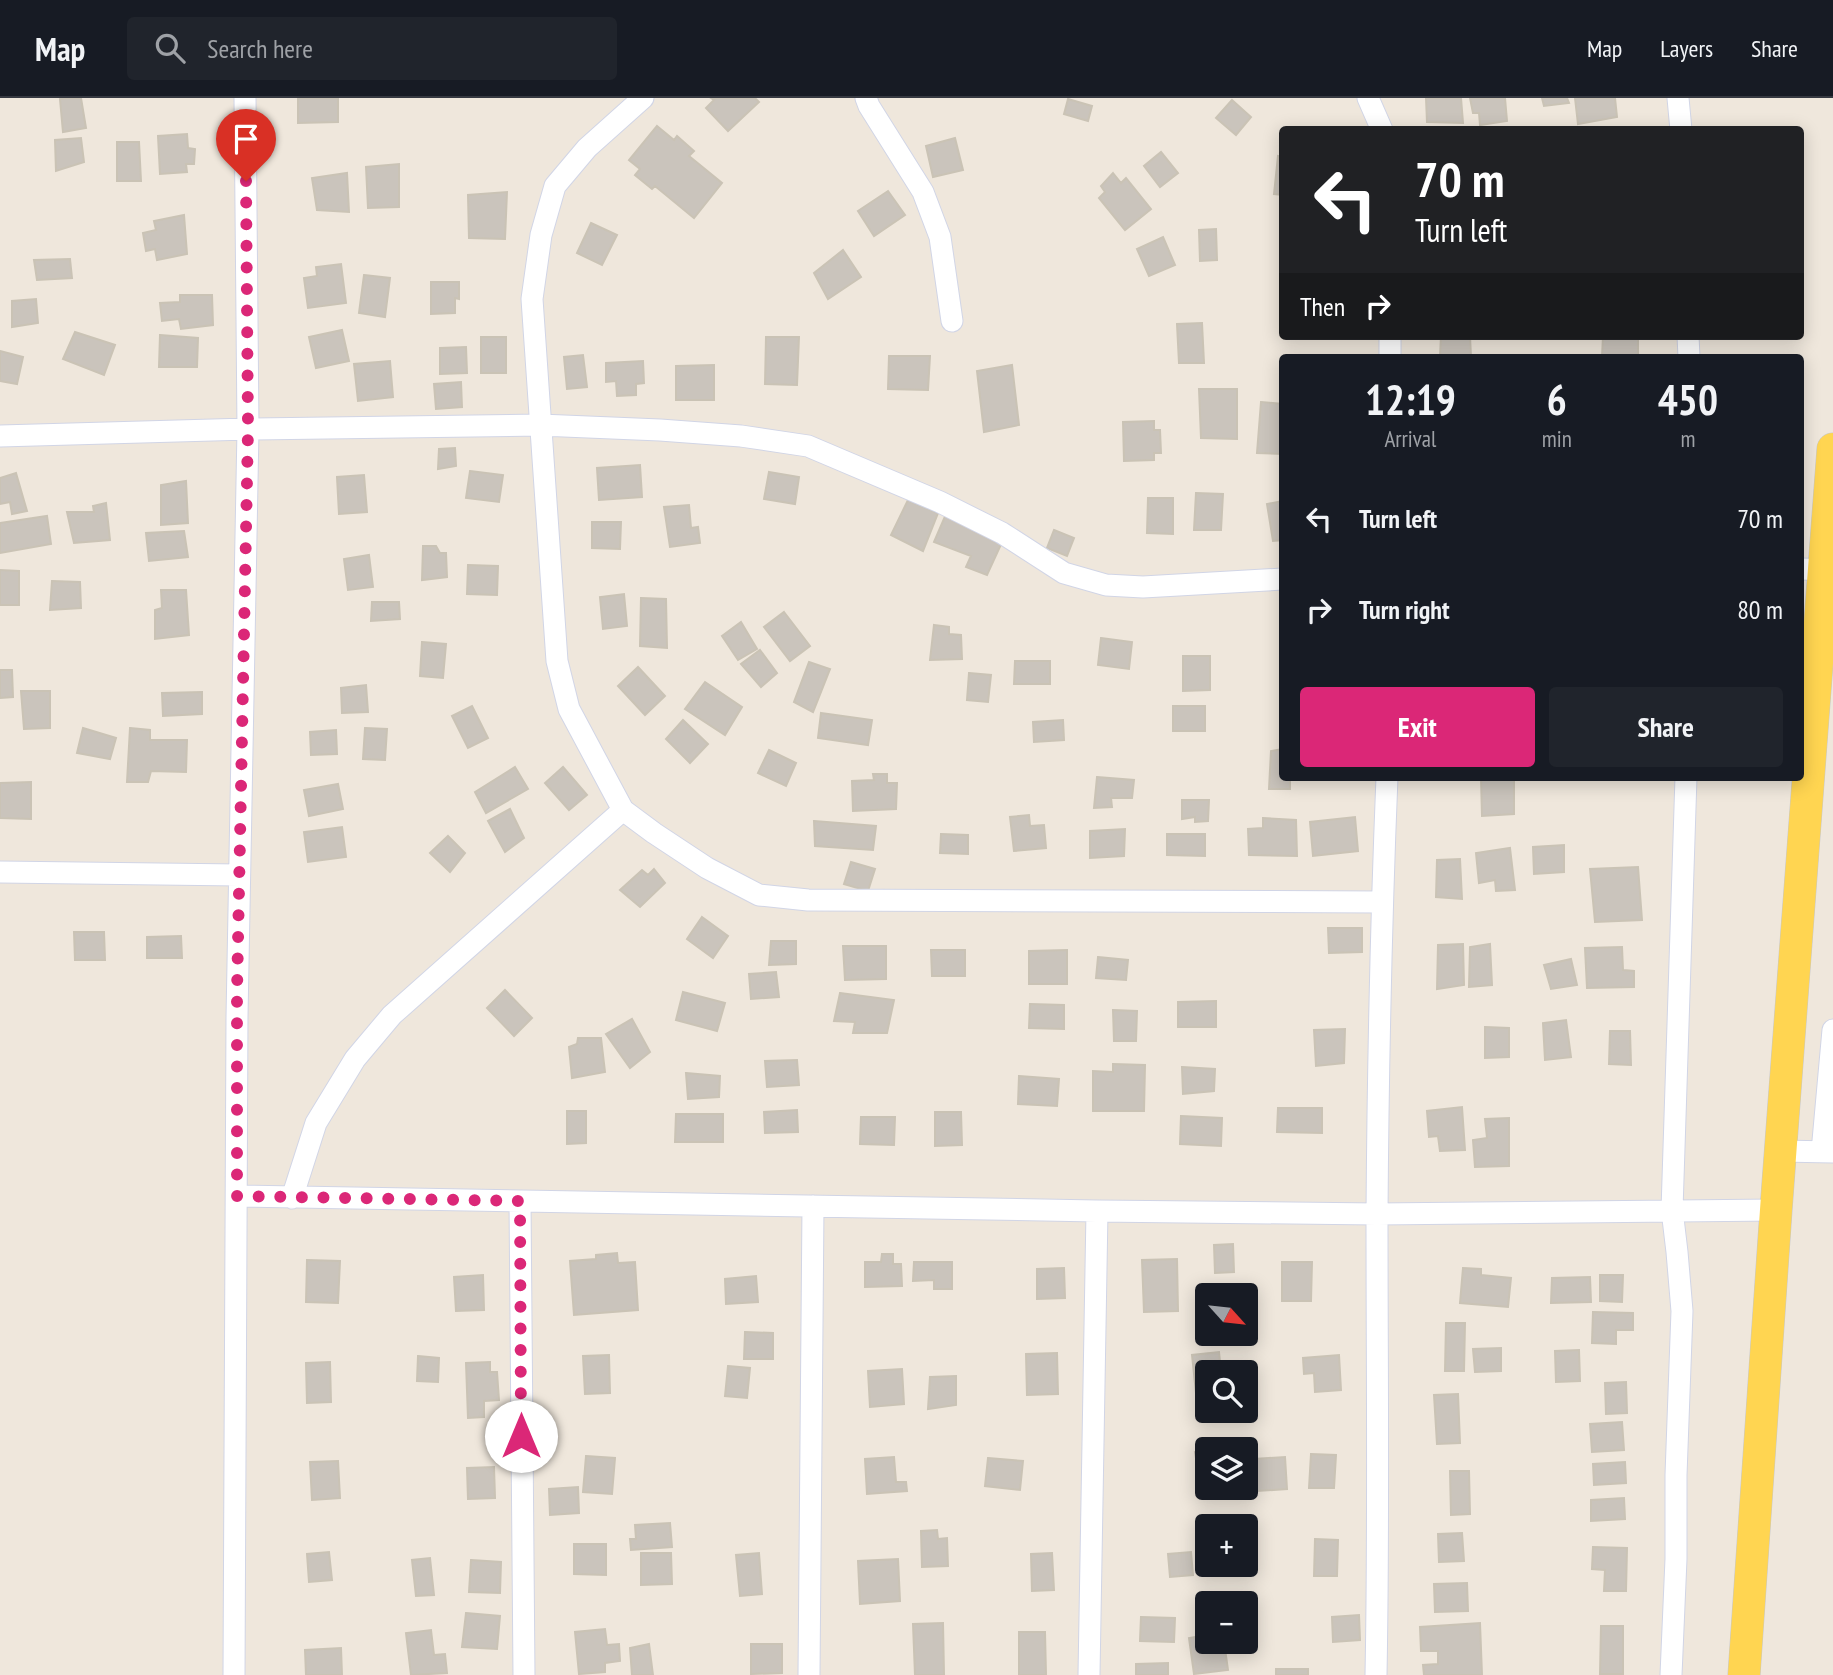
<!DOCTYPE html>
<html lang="en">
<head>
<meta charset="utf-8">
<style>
  :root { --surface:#171b24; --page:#20242c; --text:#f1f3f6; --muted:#9ea1a6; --line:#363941; --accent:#db2777 }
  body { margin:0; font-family:"PT Sans Narrow",sans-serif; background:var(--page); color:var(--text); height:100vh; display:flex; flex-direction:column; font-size:26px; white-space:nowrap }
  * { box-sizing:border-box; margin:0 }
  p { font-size:23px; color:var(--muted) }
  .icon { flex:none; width:38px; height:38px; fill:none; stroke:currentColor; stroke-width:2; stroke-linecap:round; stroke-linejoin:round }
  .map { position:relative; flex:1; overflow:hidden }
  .panel { position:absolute; left:1279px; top:256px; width:525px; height:427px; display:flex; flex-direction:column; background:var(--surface); border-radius:7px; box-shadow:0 4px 18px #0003 }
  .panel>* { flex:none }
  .top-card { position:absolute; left:1279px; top:28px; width:525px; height:214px; border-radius:7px; box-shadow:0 4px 18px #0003; background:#202124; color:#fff; overflow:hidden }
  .needle { width:46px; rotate:117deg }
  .tools { position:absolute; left:1195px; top:1185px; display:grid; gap:14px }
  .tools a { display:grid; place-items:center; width:63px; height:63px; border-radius:7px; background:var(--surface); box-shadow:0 4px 18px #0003; font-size:35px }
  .pin { position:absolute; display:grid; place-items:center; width:60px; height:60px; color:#fff; margin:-72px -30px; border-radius:50% 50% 50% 0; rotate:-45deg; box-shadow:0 0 7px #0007 }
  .pin .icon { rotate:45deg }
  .me { position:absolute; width:77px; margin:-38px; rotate:0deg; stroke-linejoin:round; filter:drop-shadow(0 0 5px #0008) }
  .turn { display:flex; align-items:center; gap:24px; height:147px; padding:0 21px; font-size:32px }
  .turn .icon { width:91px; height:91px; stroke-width:2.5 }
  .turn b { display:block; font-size:49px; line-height:60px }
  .then { display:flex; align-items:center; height:66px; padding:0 21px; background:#0003; gap:14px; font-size:26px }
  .eta { display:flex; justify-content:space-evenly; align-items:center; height:119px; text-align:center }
  .eta b { font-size:42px; font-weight:700; line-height:49px }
  .button { display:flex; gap:14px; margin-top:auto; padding:14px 21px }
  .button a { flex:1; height:80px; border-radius:7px; background:var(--accent); color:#fff; font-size:28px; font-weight:700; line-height:80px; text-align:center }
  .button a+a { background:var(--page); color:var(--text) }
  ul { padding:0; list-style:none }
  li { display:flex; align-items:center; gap:21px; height:91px; padding:0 21px }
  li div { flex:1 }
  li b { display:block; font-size:26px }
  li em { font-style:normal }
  header { display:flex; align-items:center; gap:42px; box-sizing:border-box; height:98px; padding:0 35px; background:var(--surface); border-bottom:2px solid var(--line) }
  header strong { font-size:33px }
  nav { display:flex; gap:38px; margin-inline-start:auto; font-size:24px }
  .search { width:490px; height:63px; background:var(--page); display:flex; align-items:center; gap:18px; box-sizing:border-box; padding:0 24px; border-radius:7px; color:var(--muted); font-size:26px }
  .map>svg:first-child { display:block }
  .building { fill:#cac4bc; stroke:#cac3b5; stroke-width:2 }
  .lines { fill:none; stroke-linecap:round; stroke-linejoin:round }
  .minor-casing { stroke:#d1d5e6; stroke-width:23 }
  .primary-casing { stroke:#c8c8c8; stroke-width:33 }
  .minor { stroke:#fff; stroke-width:21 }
  .primary { stroke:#ffd551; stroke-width:32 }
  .route { stroke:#db2777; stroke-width:12; stroke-dasharray:0 21.6 }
</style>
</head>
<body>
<header>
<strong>Map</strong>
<div class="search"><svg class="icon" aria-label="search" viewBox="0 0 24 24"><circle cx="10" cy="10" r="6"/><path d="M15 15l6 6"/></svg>Search here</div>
<nav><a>Map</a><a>Layers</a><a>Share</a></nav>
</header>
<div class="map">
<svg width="1833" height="1577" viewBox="0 0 1833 1577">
  <rect width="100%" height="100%" fill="#efe7dc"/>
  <!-- building -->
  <path class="building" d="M66,0h15l5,30 -23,4 -3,-33z
    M298,0h40v24l-40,1z
    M711,0h44l4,4 -31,29 -22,-23 8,-8z
    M1426,0h35l2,25 -36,-1z
    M1470,0h35l2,23 -27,4 -1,-12h-6z
    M1542,0h25l2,5 -25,3z
    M1575,0h40l2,19 -39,7z
    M1068,1l24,7 -4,15 -24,-7z
    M1232,2l19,17 -15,18 -20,-17z
    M657,28l17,14 3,-4 17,15 -5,5 33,27 -28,35 -39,-32 -3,3 -17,-14 5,-6 -11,-9z
    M187,36l1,14 7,1 -1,15h-8l1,8 -27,2 -2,-38z
    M81,40l3,24 -28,9 -1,-31z
    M955,40l8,32 -30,7 -7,-31z
    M117,44h22l2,39h-24z
    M1161,54l17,21 -18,14 -16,-21z
    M1278,58l5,1v38l-9,-1z
    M399,66v43l-31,1 -2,-41z
    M347,75l2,39 -32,-2 -5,-32z
    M1113,75l8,10 5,-5 25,31 -26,21 -26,-32 6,-6 -4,-6z
    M888,93l17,24 -31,21 -16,-25z
    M507,94l-2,47 -36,-1 -1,-43z
    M184,117l3,39 -30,6 -2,-11 -9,2 -3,-18 13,-3 -2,-9z
    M591,125l26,12 -15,30 -25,-12z
    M1216,131l1,31 -17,1 -1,-31z
    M1163,139l12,28 -26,11 -12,-27z
    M843,152l18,27 -33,22 -14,-26z
    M70,161l2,19 -35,2 -3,-20z
    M341,166l5,39 -38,5 -4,-30 13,-2 -1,-9z
    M364,177l26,3 -5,39 -26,-4z
    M431,184h28v17l-4,-1v15l-24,1z
    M180,197h32l1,30 -32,4 -2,-10 -17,2 -2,-18 20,-1z
    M36,201l2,24 -26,4v-26z
    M1202,225l2,40h-25l-2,-39z
    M342,232l7,31 -33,7 -7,-31z
    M75,234l40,13 -11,30 -41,-16z
    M160,237l38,3 -1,29h-38z
    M1441,238h29l1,21h-31z
    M1603,238h35v21h-36z
    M481,239h25v36h-25z
    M766,239h33l-2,48 -32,-1z
    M466,249l1,26 -27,1v-26z
    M0,253l23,6 -6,27 -17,-3z
    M583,257l4,32 -20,2 -3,-32z
    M889,258h41l-2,34 -40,-1z
    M390,263l3,36 -35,4 -4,-37z
    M643,263l1,22 -8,1v11l-19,1 -1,-15 -10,1v-19z
    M714,267v35h-38v-34z
    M1012,267l7,60 -35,7 -7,-61z
    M461,284l1,25 -26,2 -2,-25z
    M1199,291h38v50l-36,-1z
    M1261,304l22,2v50l-26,-1z
    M1154,323v9h6l1,23h-7v7l-30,1 -1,-39z
    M455,350l1,18 -18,3 1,-20z
    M640,367l2,32 -43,3 -2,-32z
    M470,373l33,4 -4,27 -33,-4z
    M769,374l30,5 -4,27 -31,-5z
    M16,375l11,38 -15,3 -2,-12 -10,2v-26z
    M364,377l3,37 -28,2 -2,-37z
    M186,383l2,42 -27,2v-40z
    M1196,395l27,1 -2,36h-27z
    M1148,400h25v36l-26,-1z
    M908,402l30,13 -15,38 -32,-16z
    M1283,403v39l-10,1 -6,-37z
    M106,405l4,37 -36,3 -7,-31h27l-1,-6z
    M689,407l2,23 7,-1 2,16 -30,4 -6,-40z
    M946,416l57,26 -16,35 -21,-8 5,-11 -37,-14z
    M47,418l4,28 -51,9v-30z
    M592,424h29l-1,27 -28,-1z
    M1054,432l20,8 -7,18 -20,-8z
    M184,433l4,26 -39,4 -3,-28z
    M423,448h13l4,7h6l1,24 -25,3z
    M369,457l4,32 -25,3 -4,-31z
    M468,467l30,1 -1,29 -30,-1z
    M0,472l19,1v34h-19z
    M52,483l28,1 1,26 -31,2z
    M161,492h25l3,45 -34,4v-29l7,-2z
    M624,496l3,32 -24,3 -3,-32z
    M641,500l25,1 1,49 -27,-2z
    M372,504h27l1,17 -29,2z
    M784,514l26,34 -20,15 -26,-34z
    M741,524l16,27 -19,11 -16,-24z
    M934,527l15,2v7l12,1 1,24 -32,1z
    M1101,540l31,4 -3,27 -31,-4z
    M422,544l24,2 -3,34 -23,-2z
    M760,552l17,23 -16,14 -20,-23z
    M1183,558h27v34l-27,1z
    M1015,563h35v23h-36z
    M809,564l21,7 -17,43 -19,-10z
    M638,569l27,29 -20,19 -27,-29z
    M0,572h12l1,27 -13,1z
    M969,575l22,2 -3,27 -21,-2z
    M705,584l37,25 -17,28 -40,-26z
    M366,587l2,27 -26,1 -1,-25z
    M21,593h29v37l-26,1z
    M202,594v22l-39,2 -1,-23z
    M472,608l16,32 -20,10 -16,-32z
    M1173,608h32v25h-32z
    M821,615l51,7 -4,25 -50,-7z
    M683,622l25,24 -18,19 -24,-24z
    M1063,622l1,20 -30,2 -1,-20z
    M83,630l33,10 -6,21 -33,-6z
    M130,630l20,2v10h37l-1,32 -35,-1 -3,11h-21z
    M365,630l22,1 -2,31 -22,-1z
    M336,632l1,24 -26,1 -1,-23z
    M1283,651v28h7v12h-21l2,-38z
    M769,652l27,13 -10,23 -28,-13z
    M515,669l13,22 -42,24 -11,-21z
    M563,669l24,28 -18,15 -24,-27z
    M873,676h14v9h10l-1,26 -43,2 -1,-30 22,-1z
    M1097,679l37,3 -2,18h-21l1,9 -18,1z
    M1514,679v37l-32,2 -1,-38z
    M31,684v37l-31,-1v-35z
    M338,686l5,25 -34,7 -5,-26z
    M1182,702h27l-1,21 -13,1v-5l-13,2z
    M510,711l14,29 -19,14 -17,-31z
    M1029,717l1,11 14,-1 2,23 -32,3 -4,-34z
    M1355,719l3,34 -45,5 -3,-34z
    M1263,720l33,2 1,36 -48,-1 -1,-26 15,-1z
    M814,723l62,5 -3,24 -58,-4z
    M342,729l4,30 -38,5 -4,-30z
    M1125,731l-1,27 -34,2v-27z
    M941,736l27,1v19l-28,-1z
    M1167,736h38v22l-38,-1z
    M448,738l17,17 -15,19 -20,-19z
    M1564,747v27l-30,2 -1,-27z
    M1510,750l5,42 -19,1 -1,-11 -16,3 -3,-30z
    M1460,761l2,40 -26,-2 1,-37z
    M851,764l24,7 -7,22 -24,-7z
    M1638,769l4,53 -47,2 -5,-53z
    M654,771l11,14 -25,24 -20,-17 22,-20 6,5z
    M702,819l26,19 -15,22 -26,-19z
    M1328,830h34v24l-33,1z
    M74,834h30l1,28h-30z
    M181,838l1,22h-35v-21z
    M771,843h25v23l-27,1z
    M1463,846l1,41 -27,4 1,-44z
    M1490,846l2,41 -23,2 1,-40z
    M843,848h43v33l-41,1z
    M1622,849l1,23 11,1v16l-47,1 -2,-40z
    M931,852h34v26h-33z
    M1067,852v34h-38v-33z
    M1098,859l30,3 -2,20 -30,-2z
    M1571,861l6,26 -26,4 -7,-24z
    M776,874l3,25 -28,2 -2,-25z
    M505,892l27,28 -18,18 -27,-28z
    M683,894l42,11 -8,28 -41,-11z
    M840,895l54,7 -7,33h-34l2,-11 -21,-1z
    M1216,903v26h-38v-25z
    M1030,906l34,1v24l-35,-1z
    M1113,912l24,1 -1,30h-22z
    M632,921l18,33 -20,16 -24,-34z
    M1566,922l5,37 -26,3 -2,-37z
    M1485,929l24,1v29l-24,1z
    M1345,931l-1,34 -28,3 -2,-36z
    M1610,933h20l1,34 -22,-1z
    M578,940h23l4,34 -33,6 -3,-31 8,-3z
    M797,962l2,25 -32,2 -2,-26z
    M1113,966l32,1 -1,46h-51v-40l20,1z
    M1182,969l33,2 -1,22 -31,3z
    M686,975l34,3 -1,21 -31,2z
    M1019,978l40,3 -2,27 -39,-2z
    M1462,1009l3,43 -25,1 -2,-15 -9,1 -2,-26z
    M1278,1010h44v25l-45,-1z
    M797,1012l1,22 -33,1 -1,-21z
    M567,1013h19v32l-19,1z
    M935,1014h26l1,33 -27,1z
    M676,1016h47v28h-48z
    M1181,1018l41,2 -1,28 -41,-2z
    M861,1019h34l-1,28 -34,-1z
    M1509,1020v48l-34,1 -2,-27 14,-2 -2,-19z
    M1233,1146l1,28 -19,1 -1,-28z
    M617,1155l1,10 17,-1 3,48 -64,5 -4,-54 26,-2v-4z
    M882,1156h11v10h8l1,22 -37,1v-25h16z
    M1177,1161l1,52 -34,1 -2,-52z
    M307,1162l33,1 -2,42 -32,-1z
    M914,1164h38v27h-18v-9l-21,1z
    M1282,1164h30l-1,39h-29z
    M1064,1170l1,30 -28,1v-30z
    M1463,1170l18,1v6l30,3 -3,29 -48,-4z
    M483,1177l1,35 -28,1 -2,-34z
    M1600,1177h23l-1,27 -22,-1z
    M756,1178l2,26 -32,2 -1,-25z
    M1590,1179l1,25 -40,1 1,-25z
    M1593,1214l40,1v17h-17v14l-24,-1z
    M1446,1225h19l-1,48h-19z
    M745,1234l28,1v26h-29z
    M1501,1250v23l-26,1 -2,-23z
    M1579,1252l1,31 -24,1 -1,-31z
    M1219,1254l2,20h-13v20l-12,1 -4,-38z
    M1057,1255l1,41 -31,1 -1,-41z
    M609,1257l1,38 -25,1 -2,-38z
    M1339,1257l2,35 -26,2 -1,-19 -10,1 -1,-16z
    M418,1258l21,2 -1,24 -21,-1z
    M330,1264l1,40 -24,1 -1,-40z
    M490,1264v10h7l2,28 -15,1v16l-16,1 -2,-55z
    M728,1268l22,2 -3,30 -22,-2z
    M902,1271l2,35 -34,3 -2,-36z
    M956,1278v29l-28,4 2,-32z
    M1626,1284l1,31 -21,1 -1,-31z
    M1458,1296l2,49 -23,1 -3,-49z
    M1622,1324l2,28 -32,2 -2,-28z
    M1208,1352v26l-9,1 -4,-25z
    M1311,1356l25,1 -2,33h-25z
    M586,1358l29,2 -3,36 -29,-2z
    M894,1359l2,25h10l1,9 -40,3 -2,-35z
    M1285,1359l2,32 -30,2 -2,-32z
    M988,1360l35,3 -3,29 -35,-4z
    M338,1363l2,37 -28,2 -2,-38z
    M1625,1364l1,21 -32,2 -1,-21z
    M494,1369l1,31 -27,1 -1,-31z
    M1450,1373h19l1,43 -19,1z
    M578,1389l1,26 -29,2 -1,-26z
    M1624,1400l1,21 -34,2v-21z
    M670,1425l2,24 -41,3 -1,-11h6l-1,-14z
    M937,1432l1,9 9,-1 1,28 -26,1 -1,-36z
    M1462,1435l2,28 -25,1 -1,-28z
    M1315,1441l23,1 -1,36h-23z
    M574,1446h32v31l-32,-1z
    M1593,1449l34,1 -1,43h-22l1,-21 -13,-1z
    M329,1454l3,28 -23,2 -2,-28z
    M1191,1454l2,23 -23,2 -2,-23z
    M641,1455h30l1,31 -31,1z
    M759,1455l3,41 -22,2 -4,-41z
    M1052,1455l2,37 -22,1 -1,-37z
    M430,1460l4,37 -18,1 -4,-36z
    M898,1461l2,42 -40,3 -2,-43z
    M471,1462l30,2 -1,31 -31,-1z
    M1467,1485l1,28 -33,1 -1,-28z
    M466,1515l34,3 -3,33 -35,-2z
    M1359,1517l1,25 -27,2 -1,-25z
    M1141,1519l34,1 -1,24 -34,-1z
    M943,1525l1,52h-29l-2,-51z
    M1480,1525l2,52h-58l-1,-10 15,-1v-13h-17l-1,-24z
    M1601,1528h22v48h-23z
    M605,1531l2,16 12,-1 1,17 -15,2v9l-26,2 -4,-42z
    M431,1532l3,25 11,-1 2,19 -36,2 -5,-42z
    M1019,1534h26l1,43h-27z
    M1208,1537v7h16l4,28 -34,4 -5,-36z
    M649,1546l4,31h-21l-2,-27z
    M751,1546h31v29l-31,1z
    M341,1550l1,27h-36l-1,-25z
    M1168,1565v12h-32v-11z
    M1276,1571h32v6h-32z"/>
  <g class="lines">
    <!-- minor casing -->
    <g class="minor-casing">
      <path id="minor" d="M643,0l-56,50 -32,38 -14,49 -9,64 25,362 12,48 54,101 31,23 53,35 52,27 49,5 574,2
        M866,0l3,8 54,86 17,45 12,84
        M1368,0l14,32
        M1678,0l3,32
        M1688,238l1,21
        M1390,259v-21
        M0,338l248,-7 292,-4 120,5 81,6 67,10 132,56 62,31 62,40 42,12 37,2 140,-8
        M1801,471l32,1
        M0,774l239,3
        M1780,1053l53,1
        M1822,1054l11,-122
        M237,1098l860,15 280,3 399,-4
        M292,1100l24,-75 39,-64 37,-44 231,-205
        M520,1103l4,474
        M234,1577l3,-658 11,-588 -3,-331
        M809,1577l4,-469
        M1089,1577l8,-464
        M1376,1577c3,-153 1,-306 1,-460 1,-146 4,-292 10,-438
        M1671,1577l5,-116v-84l6,-164 -5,-59 -5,-42 14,-433"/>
    </g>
    <!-- primary casing -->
    <g class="primary-casing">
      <path id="primary" d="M1744,1577l32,-465 57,-761"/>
    </g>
    <!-- minor -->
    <use href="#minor" class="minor"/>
    <!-- primary -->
    <use href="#primary" class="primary"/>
  </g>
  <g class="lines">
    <!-- route -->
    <path class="route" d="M246,83l2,248 -11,564v203l283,5 1,235"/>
  </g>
</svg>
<div class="tools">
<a><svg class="needle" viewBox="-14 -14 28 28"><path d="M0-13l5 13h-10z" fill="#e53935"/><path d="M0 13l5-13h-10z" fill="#9ea1a6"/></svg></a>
<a><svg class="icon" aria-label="search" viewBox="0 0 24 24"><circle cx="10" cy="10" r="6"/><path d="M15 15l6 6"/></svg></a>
<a><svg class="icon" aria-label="layers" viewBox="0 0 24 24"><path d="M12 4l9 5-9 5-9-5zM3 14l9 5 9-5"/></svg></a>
<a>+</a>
<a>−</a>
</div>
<div class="pin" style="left:246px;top:83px;background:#d93025"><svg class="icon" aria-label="arrive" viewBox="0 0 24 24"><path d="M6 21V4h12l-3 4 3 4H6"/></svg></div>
<svg class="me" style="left:521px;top:1338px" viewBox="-20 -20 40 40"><circle r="19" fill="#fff"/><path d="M0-13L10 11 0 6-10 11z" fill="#db2777"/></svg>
<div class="top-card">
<div class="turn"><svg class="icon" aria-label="left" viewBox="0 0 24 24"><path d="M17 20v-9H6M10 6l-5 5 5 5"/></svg><div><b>70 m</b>Turn left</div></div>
<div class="then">Then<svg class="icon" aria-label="right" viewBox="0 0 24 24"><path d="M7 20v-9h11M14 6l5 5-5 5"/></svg></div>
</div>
<section class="panel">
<div class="eta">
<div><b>12:19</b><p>Arrival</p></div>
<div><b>6</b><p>min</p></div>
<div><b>450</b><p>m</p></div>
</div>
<ul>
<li><svg class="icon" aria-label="left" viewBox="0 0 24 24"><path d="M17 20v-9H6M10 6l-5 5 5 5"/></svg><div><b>Turn left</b></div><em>70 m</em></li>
<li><svg class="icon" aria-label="right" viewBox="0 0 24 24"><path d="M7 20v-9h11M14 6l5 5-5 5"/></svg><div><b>Turn right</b></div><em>80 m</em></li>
</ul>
<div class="button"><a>Exit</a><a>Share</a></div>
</section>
</div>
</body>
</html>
